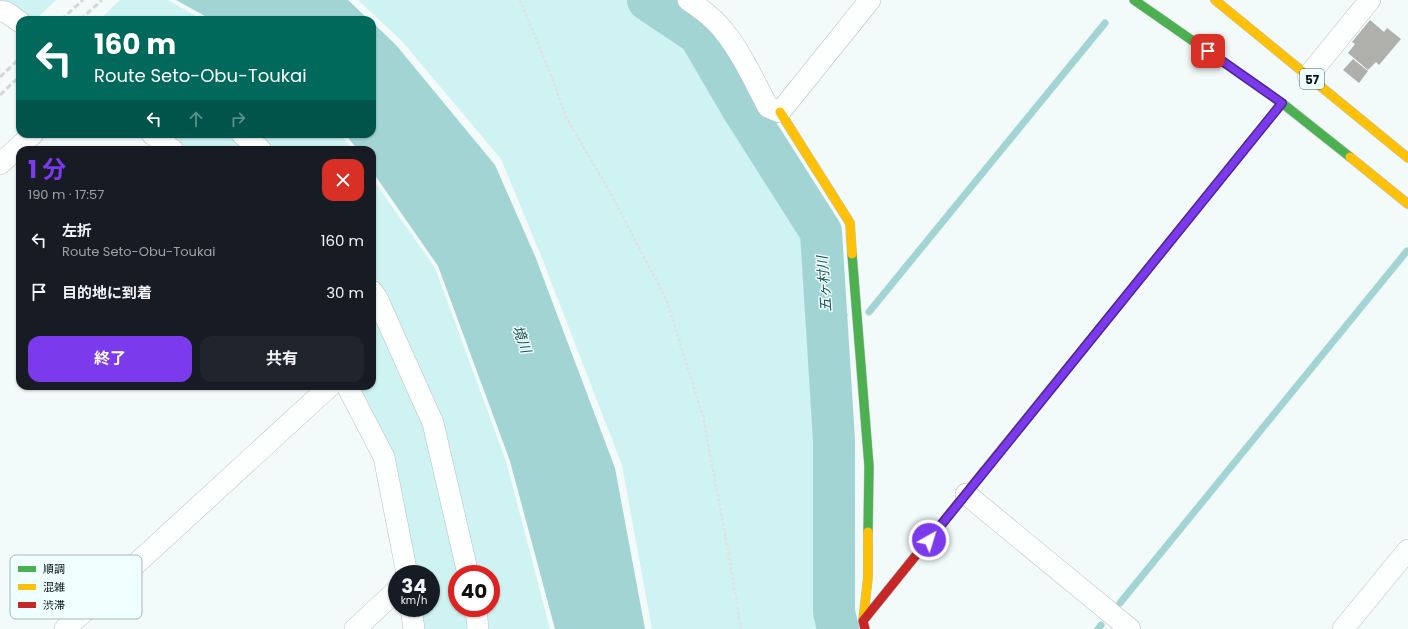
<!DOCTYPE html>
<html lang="ja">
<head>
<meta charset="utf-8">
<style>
  :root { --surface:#171b24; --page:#20242c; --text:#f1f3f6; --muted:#9ea1a6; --accent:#7c3aed }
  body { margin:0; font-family:Poppins,"Noto Sans JP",sans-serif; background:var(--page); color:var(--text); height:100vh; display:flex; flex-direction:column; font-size:15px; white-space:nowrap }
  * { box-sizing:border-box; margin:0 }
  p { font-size:13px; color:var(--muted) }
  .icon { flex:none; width:22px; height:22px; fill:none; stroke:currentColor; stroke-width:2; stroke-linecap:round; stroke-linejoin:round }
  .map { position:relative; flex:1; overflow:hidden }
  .side { position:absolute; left:16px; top:146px; width:360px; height:244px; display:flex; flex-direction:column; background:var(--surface); border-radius:12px; box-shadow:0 1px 3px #0004 }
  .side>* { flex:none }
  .guide { position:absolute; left:16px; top:16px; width:360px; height:122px; border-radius:12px; box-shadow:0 1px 3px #0004; background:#00695c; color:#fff; overflow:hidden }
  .speed { position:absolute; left:388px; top:565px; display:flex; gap:8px; font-size:20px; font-weight:700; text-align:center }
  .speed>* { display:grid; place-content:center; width:52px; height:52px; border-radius:50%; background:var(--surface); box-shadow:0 1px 3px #0004; line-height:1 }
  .speed small { font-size:10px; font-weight:400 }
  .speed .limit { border:6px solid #d22; background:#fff; color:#111 }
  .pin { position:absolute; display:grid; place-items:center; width:34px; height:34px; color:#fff; margin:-17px; border-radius:8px; box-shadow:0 2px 6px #0006 }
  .me { position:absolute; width:44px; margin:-22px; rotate:39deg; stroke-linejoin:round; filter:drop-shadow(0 0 3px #0008) }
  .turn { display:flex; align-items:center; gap:14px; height:84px; padding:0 12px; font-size:18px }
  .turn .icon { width:52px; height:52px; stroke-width:2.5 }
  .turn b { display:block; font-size:28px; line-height:34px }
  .lanes { display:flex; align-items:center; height:38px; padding:0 12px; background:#0003; justify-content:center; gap:20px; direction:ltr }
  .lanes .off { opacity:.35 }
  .round { display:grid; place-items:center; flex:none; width:42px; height:42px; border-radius:12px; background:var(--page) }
  .summary { display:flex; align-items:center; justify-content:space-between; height:68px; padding:0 12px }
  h1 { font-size:24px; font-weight:700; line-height:30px; color:var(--accent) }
  .action { display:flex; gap:8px; margin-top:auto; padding:8px 12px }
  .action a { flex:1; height:46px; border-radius:12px; background:var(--accent); color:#fff; font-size:16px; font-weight:700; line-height:46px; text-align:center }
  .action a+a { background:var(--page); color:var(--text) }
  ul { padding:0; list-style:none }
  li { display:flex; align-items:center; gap:12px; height:52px; padding:0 12px }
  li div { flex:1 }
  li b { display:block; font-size:15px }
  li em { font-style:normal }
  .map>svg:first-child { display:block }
  .green { fill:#cff2f2; fill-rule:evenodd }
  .water { fill:#a2d4d4 }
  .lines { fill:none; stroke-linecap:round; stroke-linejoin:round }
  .stream { stroke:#a2d4d4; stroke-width:7 }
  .river { stroke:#a2d4d4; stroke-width:42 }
  .building { fill:#afafab }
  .street-casing { stroke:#b8c2c2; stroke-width:22 }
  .fast-casing { stroke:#b8c2c2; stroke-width:10 }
  .slow-casing { stroke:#b8c2c2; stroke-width:10 }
  .jam-casing { stroke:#b8c2c2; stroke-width:10 }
  .path { stroke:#dfe2e2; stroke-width:2.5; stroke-dasharray:3 2; stroke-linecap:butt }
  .street { stroke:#fdfefe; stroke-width:21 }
  .fast { stroke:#4caf50; stroke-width:9 }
  .slow { stroke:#ffc107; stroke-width:9 }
  .jam { stroke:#c62828; stroke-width:9 }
  .rail { stroke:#d5d7d7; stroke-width:3; stroke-dasharray:6 3; stroke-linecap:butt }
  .route-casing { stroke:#51269a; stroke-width:10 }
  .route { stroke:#7c3aed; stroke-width:7 }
  .labels { text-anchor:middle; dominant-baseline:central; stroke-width:3; stroke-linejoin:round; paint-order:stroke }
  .shield { fill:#effefe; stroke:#4d5a5a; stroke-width:1 }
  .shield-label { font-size:12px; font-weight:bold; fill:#071414 }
  .water-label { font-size:14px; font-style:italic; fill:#195354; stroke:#effefe }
  .key { fill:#effefe; stroke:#a9b8b8; stroke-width:1 }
  .key-label { font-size:11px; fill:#071414 }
</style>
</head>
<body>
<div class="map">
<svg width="1408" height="629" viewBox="0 0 1408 629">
  <rect width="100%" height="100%" fill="#f2fafa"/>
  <!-- green -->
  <path class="green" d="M3,0h53l-21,20 -24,-13z
    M120,0h48l35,20h-104z
    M358,0h270l64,40 118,196 17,207 -5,169 3,17h-173l-30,-164 -82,-212 -39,-94 -100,-119z
    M169,134h170l7,7 6,9h-164z
    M372,178l63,90 71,193 44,168h-129l-3,-21h13v-34h-17l-25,-118 -30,-70h13zM457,574h34v34h-34z"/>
  <!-- water -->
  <path class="water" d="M176,0h172l21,20h-157z
    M372,22l24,23 99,120 40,91 80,212 30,161h-90l-45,-168 -72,-195 -66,-95v-21h-14l-13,-16h27z"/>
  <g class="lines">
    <!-- stream -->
    <path class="stream" d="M869,312l236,-289
      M826,313l18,2
      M1120,603l287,-352
      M1098,629l3,-4"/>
    <!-- river -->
    <path class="river" d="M648,0l51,34 42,72 80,126 13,208v172l4,17"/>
  </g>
  <!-- building -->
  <path class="building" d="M1370,20l14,12 3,-4 14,11 -22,26 -3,-3 -8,8 -20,-17 7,-9 -3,-2z
    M1353,59l15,12 -9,12 -16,-13z"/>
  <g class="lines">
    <!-- street casing -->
    <g class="street-casing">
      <path id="street" d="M688,0c12,8 26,18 35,30 19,23 31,51 45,77l12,5 90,-112
        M0,11l6,1 14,10
        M1308,76l62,-76
        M152,134l21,16
        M242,134l19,16
        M0,164l33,-30
        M372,291l5,7 56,125 35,151
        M347,386l37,71 23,117
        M966,494l164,135
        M411,608l3,21
        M476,608l2,21
        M65,629l265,-243
        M355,629l42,-39
        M1343,629l65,-79"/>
    </g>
    <!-- fast casing -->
    <g class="fast-casing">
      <path id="fast" d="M1134,0l148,103 68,54
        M1214,187l68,-84
        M852,254l17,212 -1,66"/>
    </g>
    <!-- slow casing -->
    <g class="slow-casing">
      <path id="slow" d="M1215,0l193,158
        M780,112l70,111 2,31
        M1350,157l58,47
        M984,471l99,-122
        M863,621l5,-44v-45"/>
    </g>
    <!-- jam casing -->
    <g class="jam-casing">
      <path id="jam" d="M1083,349l131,-162
        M865,629l-2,-8 121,-150"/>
    </g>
    <!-- path -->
    <path class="path" d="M520,0l27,65 20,54 43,73 56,107 37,117 26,140 12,73"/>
    <!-- street -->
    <use href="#street" class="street"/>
    <!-- fast -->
    <use href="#fast" class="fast"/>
    <!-- slow -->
    <use href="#slow" class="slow"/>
    <!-- jam -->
    <use href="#jam" class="jam"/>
    <!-- rail -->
    <path class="rail" d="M61,20l22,-20
      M80,20l22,-20
      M0,77l20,-19
      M0,95l20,-19"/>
  </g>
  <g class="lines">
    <!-- route casing -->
    <g class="route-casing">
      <path id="route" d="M929,540l353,-437 -74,-52"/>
    </g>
    <!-- route -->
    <use href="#route" class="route"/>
  </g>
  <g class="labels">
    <!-- shield labels -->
    <rect class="shield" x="1300" y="69" width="24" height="20" rx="3"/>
    <g class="shield-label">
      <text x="1312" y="79">57</text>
    </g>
    <!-- water labels -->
    <g class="water-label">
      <text transform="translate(824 284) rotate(-94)">五ヶ村川</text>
      <text transform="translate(522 339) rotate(70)">境川</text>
    </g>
  </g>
  <!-- legend -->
  <rect x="10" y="555" width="132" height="64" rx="6" class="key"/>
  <rect x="18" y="566" width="18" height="6" fill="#4caf50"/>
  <rect x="18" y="584" width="18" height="6" fill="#ffc107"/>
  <rect x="18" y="602" width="18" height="6" fill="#c62828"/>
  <g class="key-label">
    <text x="43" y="573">順調</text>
    <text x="43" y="591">混雑</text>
    <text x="43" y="609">渋滞</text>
  </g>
</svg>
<div class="speed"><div>34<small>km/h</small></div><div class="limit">40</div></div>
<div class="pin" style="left:1208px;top:51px;background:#d93025"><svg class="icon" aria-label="arrive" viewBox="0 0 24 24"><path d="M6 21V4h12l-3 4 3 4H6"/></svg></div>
<svg class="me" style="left:929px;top:540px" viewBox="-20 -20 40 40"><circle r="17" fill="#7c3aed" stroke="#fff" stroke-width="3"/><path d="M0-11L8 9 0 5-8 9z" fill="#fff"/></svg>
<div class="guide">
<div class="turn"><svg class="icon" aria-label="left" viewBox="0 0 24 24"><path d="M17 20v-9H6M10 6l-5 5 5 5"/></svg><div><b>160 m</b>Route Seto-Obu-Toukai</div></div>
<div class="lanes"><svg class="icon" aria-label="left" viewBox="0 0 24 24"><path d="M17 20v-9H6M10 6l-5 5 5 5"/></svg><svg class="icon off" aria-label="ahead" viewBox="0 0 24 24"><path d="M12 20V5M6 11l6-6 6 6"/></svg><svg class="icon off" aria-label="right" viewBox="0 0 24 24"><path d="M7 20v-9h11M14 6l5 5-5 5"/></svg></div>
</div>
<section class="side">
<div class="summary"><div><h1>1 分</h1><p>190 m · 17:57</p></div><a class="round" style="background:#d93025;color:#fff"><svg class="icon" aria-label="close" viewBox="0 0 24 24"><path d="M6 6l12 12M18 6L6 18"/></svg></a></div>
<ul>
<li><svg class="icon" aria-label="left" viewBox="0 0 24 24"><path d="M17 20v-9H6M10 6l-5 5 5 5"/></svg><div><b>左折</b><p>Route Seto-Obu-Toukai</p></div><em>160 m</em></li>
<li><svg class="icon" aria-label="arrive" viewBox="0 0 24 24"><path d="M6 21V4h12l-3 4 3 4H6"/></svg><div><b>目的地に到着</b></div><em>30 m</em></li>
</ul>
<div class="action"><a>終了</a><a>共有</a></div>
</section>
</div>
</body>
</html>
